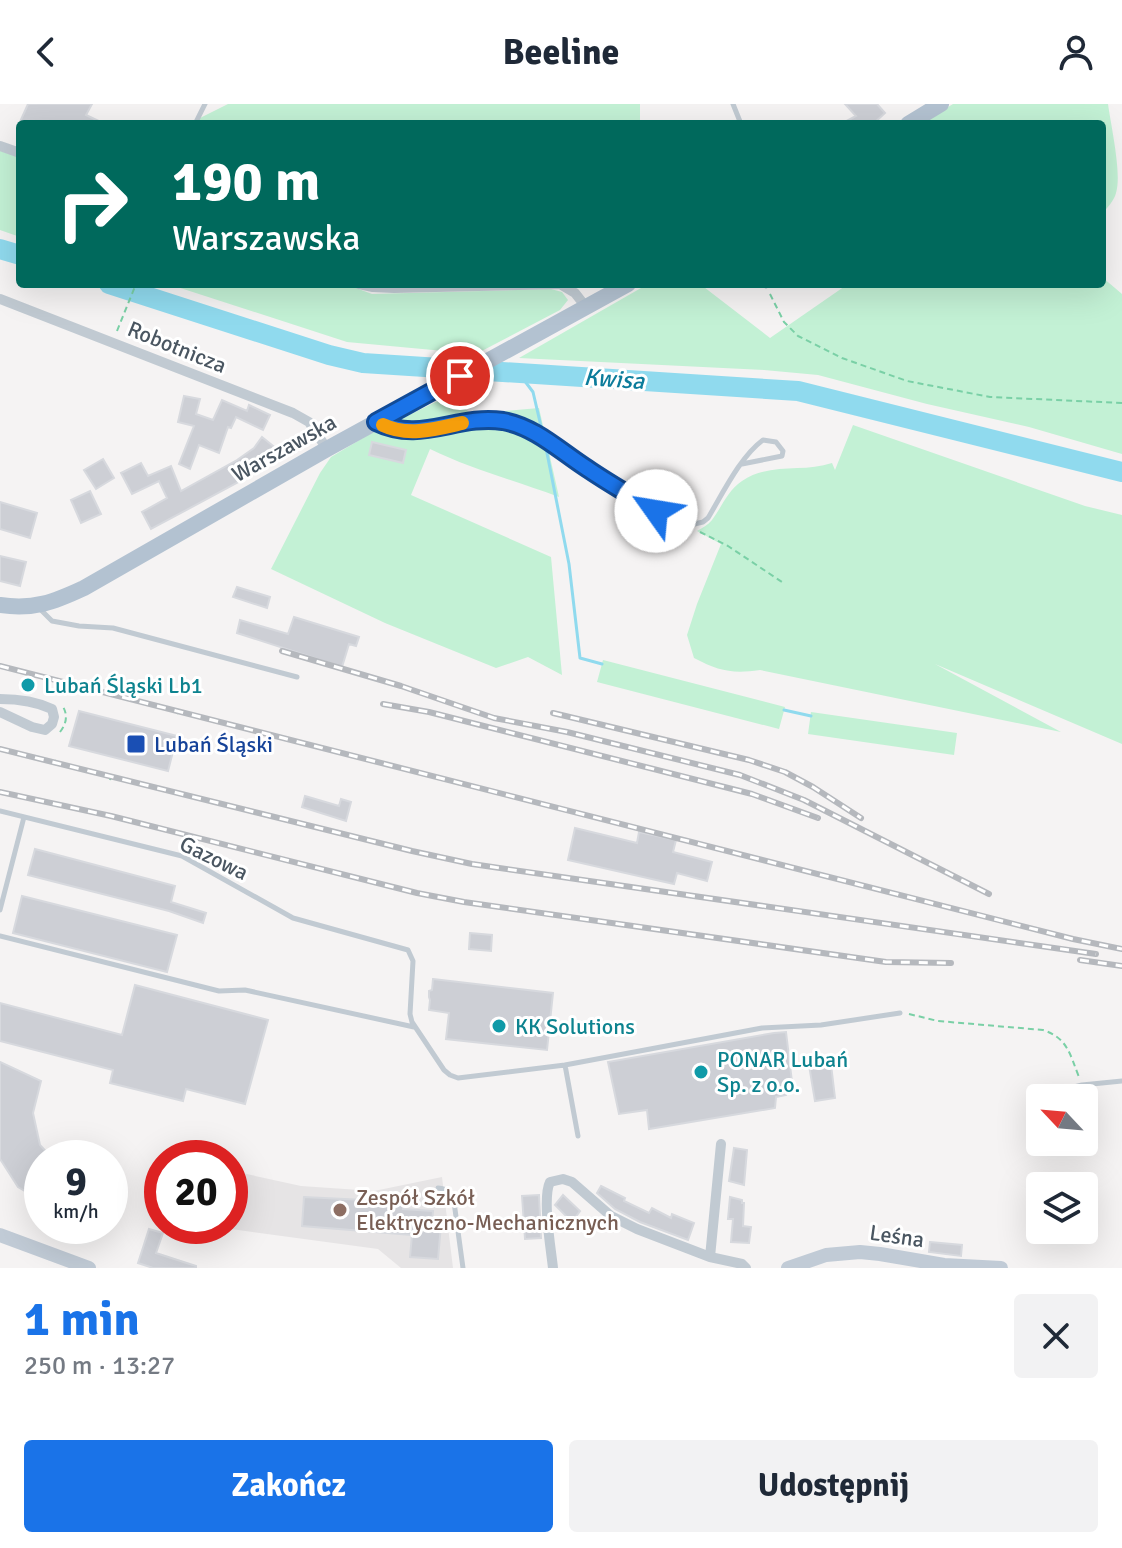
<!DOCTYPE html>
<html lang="pl">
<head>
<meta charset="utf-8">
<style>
  :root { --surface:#fff; --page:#f2f2f3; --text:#1f2937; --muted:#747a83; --accent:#1a73e8 }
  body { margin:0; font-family:Signika,sans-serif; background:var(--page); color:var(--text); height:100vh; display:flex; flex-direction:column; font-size:30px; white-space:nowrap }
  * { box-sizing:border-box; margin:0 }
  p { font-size:26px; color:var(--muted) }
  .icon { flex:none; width:44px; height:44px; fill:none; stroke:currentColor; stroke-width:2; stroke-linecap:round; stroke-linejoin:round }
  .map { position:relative; height:1164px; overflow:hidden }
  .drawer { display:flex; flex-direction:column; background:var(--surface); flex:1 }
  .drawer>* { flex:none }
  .banner { position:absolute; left:16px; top:16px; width:1090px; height:168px; border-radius:8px; box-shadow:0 8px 32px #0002; background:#00695c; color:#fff; overflow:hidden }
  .needle { width:52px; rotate:296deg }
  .fabs { position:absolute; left:1026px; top:980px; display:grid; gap:16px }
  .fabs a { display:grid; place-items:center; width:72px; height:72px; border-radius:8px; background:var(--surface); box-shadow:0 8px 32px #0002; font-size:40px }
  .speed { position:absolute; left:24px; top:1036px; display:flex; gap:16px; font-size:40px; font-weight:700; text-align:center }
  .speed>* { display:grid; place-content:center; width:104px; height:104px; border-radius:50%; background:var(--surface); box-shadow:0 8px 32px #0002; line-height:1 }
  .speed small { font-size:20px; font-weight:400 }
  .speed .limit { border:12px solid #d22; background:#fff; color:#111 }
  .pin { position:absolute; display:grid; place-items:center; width:68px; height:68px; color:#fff; margin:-34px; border:4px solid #fff; border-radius:50%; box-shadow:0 2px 8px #0007 }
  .me { position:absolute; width:88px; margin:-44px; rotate:302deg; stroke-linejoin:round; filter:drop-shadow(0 0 6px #0008) }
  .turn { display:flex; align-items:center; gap:28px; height:168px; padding:0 24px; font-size:36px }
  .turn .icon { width:104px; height:104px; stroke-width:2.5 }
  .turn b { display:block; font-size:56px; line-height:68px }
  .round { display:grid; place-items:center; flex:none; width:84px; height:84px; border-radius:8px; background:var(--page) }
  .headline { display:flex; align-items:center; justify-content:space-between; height:136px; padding:0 24px }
  h1 { font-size:48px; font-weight:800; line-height:60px; color:var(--accent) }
  .action { display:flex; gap:16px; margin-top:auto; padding:16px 24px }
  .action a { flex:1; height:92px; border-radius:8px; background:var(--accent); color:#fff; font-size:32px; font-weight:800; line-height:92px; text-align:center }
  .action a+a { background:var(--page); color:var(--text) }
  header { display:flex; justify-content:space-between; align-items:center; height:104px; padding:0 24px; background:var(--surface); font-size:36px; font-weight:800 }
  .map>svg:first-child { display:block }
  .education { fill:#e6e4e5 }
  .green { fill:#c3f1d5 }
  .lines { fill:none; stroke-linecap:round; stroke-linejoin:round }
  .stream { stroke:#90daee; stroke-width:3 }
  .river { stroke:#90daee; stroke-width:20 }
  .building { fill:#cdcfd5; stroke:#d7d9de; stroke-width:2 }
  .path { stroke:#7ad0a6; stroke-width:2; stroke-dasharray:6 4; stroke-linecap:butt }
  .service { stroke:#c1cad2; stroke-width:5 }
  .minor { stroke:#c1cad2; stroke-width:10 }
  .secondary { stroke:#c1cbd6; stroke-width:14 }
  .primary { stroke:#b3c2d1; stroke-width:16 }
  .rail-casing { stroke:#b5b8bd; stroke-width:6 }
  .rail { stroke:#fff; stroke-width:3; stroke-dasharray:9; stroke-linecap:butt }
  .route-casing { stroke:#114b97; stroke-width:20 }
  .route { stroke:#1a73e8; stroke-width:14 }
  .slow { stroke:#f59e0b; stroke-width:14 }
  .culture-dot { fill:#0f9aa8; stroke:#fff; stroke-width:3 }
  .transit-dot { fill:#1a4fb4; stroke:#fff; stroke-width:3 }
  .education-dot { fill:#8d6e63; stroke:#fff; stroke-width:3 }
  .labels { text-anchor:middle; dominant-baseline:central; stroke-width:6; stroke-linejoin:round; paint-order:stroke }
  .street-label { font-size:22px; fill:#4a5661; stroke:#fff }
  .culture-label { font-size:22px; fill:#0d838f; stroke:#fff; text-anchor:start }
  .transit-label { font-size:22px; fill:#164399; stroke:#fff; text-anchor:start }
  .education-label { font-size:22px; fill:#785e54; stroke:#fff; text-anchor:start }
  .water-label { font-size:24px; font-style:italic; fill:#0c7c9b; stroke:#fff }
</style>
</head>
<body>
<header><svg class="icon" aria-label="back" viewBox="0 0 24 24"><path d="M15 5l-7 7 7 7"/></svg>Beeline<svg class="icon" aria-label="person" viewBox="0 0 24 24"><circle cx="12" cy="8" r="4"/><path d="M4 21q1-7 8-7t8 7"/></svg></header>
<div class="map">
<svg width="1122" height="1164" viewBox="0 0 1122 1164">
  <rect width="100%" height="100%" fill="#f5f3f3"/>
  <!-- education -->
  <path class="education" d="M242,1069l59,13 73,5 68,-14 11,91h-52l-23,-19 -147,-20z"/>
  <!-- green -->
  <path class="green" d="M228,0h412v20h-443l3,-6z
    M953,0h155c3,22 14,70 8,89 -2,8 -9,15 -14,21v-90h-176l-3,-2z
    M0,45l20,7v81l-20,-7z
    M1102,173l20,17v160l-93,-27 -102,-23 -109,-29 -54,-5 -245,-12 129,-74h52l70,54 78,-54h254z
    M168,180h177l27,10 179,-5 11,3 6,8 -8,10 -84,44 -129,-12z
    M448,292l24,18 67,-6 20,89c-43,-16 -88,-28 -129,-48l-19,46 140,62 11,118 -34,-18 -32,11 -111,-45 -114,-54 49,-96 11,-16 37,-22z
    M853,321l232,81 37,9v229l-187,-80 126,68 -301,-62c-28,4 -41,1 -66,-12l-7,-23 10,-31 24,-60 -24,-13c5,-3 11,-6 15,-11 10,-13 15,-29 30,-39 27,-19 61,-8 90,-18l3,7z
    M603,556l182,47 -6,22 -182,-47z
    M811,608l146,21 -3,22 -146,-21z"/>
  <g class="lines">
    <!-- stream -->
    <path class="stream" d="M518,268l15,20 10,43
      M545,339l24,121 11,94 22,6
      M784,606l27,6"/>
    <!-- river -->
    <path class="river" d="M0,145l20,6
      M109,180l220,71 34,8 435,28 324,81"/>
  </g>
  <!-- building -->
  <path class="building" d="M28,0h64l-6,11 19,9h-86z
    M845,0h32l8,9 -12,11h-32l15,-8z
    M184,292l16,3 -4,15 17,6 9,-20 25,11 2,-6 21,10 -7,15 -27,-13 -5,11 -3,-1 -9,26 -20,-8 -9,24 -11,-5 15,-38 -16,-4z
    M262,333l16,13 -11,15 -21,13 -95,51 -9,-17 25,-14 -8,-17 -27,13 -11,-21 20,-10 7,13 23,-10 10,25 56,-31 17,-12z
    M372,338l34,8 -3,13 -34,-8z
    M103,355l11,19 -18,11 -12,-19z
    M90,387l11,23 -20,9 -10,-23z
    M0,398l37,11 -7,25 -30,-9z
    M0,452l26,6 -6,24 -20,-5z
    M237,483l33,10 -3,11 -34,-11z
    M294,513l65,20 -3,9 -7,-2 -7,23 -105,-34 3,-13 48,14z
    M79,607l98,25 -9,35 -99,-25z
    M305,692l34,10 2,-7 10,3 -5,19 -44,-14z
    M575,724l62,15 2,-11 37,8 -3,12 39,10 -5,19 -30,-8 -3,11 -106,-24z
    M35,745l140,37 -4,16 35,11 -3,10 -34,-12 -141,-36z
    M22,792l155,39 -10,37 -154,-39z
    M470,829l22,2 -1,16 -22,-2z
    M433,875l120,14 -6,57 -101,-11 3,-26 -20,-3 1,-10 -1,-3v-6l3,-1z
    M135,881l133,35 -23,84 -59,-15 -3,12 -73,-18 3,-13 -113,-29v-38l122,32z
    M786,928l6,50 -7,4 1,9 -10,2 -1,11 -126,21 -2,-19 -28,4 -11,-52 166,-29z
    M830,952l5,42 -20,3 -7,-42z
    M0,958l41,19 -8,32 7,32 12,13h-10v43l-24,-14 -18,-28z
    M734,1044l13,2 -3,35 -15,-4z
    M601,1082l24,12 -1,3 25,12 3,-5 19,10 1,-4 22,9 -6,17 -48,-18 -25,-13 -18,-16z
    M539,1091l2,43 -16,1 -3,-43z
    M563,1091l17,16 -8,11 -17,-17z
    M304,1093l100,5 -1,7 30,2 -1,13 9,1 -3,34 -28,-2 2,-22 -110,-9z
    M730,1093l12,3v3h2l-1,23 8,1 -2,16 -18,-1 2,-23h-5z
    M149,1125l14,4 -7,20 40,13v2h-43l-15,-5z
    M930,1138l32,3 -1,11 -32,-4z"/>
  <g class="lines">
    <!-- path -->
    <path class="path" d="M770,190l14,28 14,14 44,22 65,23 83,16 132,6
      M117,227l19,-47
      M700,428l28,14 57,38
      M93,588l1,-5
      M130,597l1,-4
      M177,610l1,-5
      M60,628c7,-9 8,-18 2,-27
      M55,661l1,-5
      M110,676l2,-6
      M909,910l29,7 105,9c25,8 27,25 36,47"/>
    <!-- service -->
    <path class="service" d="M733,0l8,20
      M195,20l10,-20
      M764,180l2,2
      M380,320l11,5 23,2 66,-11 30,3 19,7 20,11 37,27 81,49 23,8 13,-3 5,-4c15,-25 32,-61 55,-78l13,2 7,9 -1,5 -40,8
      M40,505l12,12 27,5 34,2 184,49
      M0,707l182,45 111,62 115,32 5,11 -3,53 2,8 32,48 6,5 8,3 107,-13 13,71
      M0,806l24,-93
      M0,832l219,55 26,-1 169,37
      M565,961l197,-37 59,-3 79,-12
      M1062,986l20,-5 40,-4
      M438,1084c10,1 13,4 16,14l9,66"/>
    <!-- minor -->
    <path class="minor" d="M0,42l20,7
      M359,180l14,3 21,1 166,-4 15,9 11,14
      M0,195l293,114 16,9 18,27
      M0,595c18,0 35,2 52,10l2,8 -2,7 -7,6 -13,-3 -32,-15
      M710,1153l11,-113
      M553,1164c-2,-19 -11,-70 -3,-86l13,-3 9,3 39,34 26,13 73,28 32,7 4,4"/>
    <!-- secondary -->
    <path class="secondary" d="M0,1131l89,33
      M788,1164l38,-13 34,-3 20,2 64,11 57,3"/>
    <!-- primary -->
    <path class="primary" d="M908,20l33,-20
      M0,501c34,5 54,-3 84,-17l243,-139 301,-165"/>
    <!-- rail casing -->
    <g class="rail-casing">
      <path id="rail" d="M282,547l119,35 93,32 73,14 173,43 64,25 185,94
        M0,562l1073,273 49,10
        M383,600l46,8 323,82 66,24
        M553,609l196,47 36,12 28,15 48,31
        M0,645l412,102 60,13 624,90
        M0,688l111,24 306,77 47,9 422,60 65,1
        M1080,856l42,6"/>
    </g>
    <!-- rail -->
    <use href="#rail" class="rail"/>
  </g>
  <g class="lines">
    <!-- route casing -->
    <g class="route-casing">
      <path id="route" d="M460,272l-84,46c45,22 81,-8 127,-1 33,6 58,31 85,48 22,15 45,28 68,42"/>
    </g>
    <!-- route -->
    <use href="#route" class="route"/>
    <!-- slow -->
    <path class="slow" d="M383,321c25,12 53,4 79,-2"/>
  </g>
  <!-- markers -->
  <g class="culture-dot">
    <circle cx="28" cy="581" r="8"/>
    <circle cx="499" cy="922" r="8"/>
    <circle cx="701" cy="968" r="8"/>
  </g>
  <rect class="transit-dot" x="126" y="630" width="20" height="20" rx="4"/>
  <circle class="education-dot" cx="340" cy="1106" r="8"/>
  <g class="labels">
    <!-- street labels -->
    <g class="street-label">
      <text transform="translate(177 243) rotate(22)">Robotnicza</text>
      <text transform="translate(284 344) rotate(-29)">Warszawska</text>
      <text transform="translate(214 754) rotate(26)">Gazowa</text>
      <text transform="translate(897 1132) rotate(8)">Leśna</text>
    </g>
    <!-- culture labels -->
    <g class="culture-label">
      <text x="44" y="581">Lubań Śląski Lb1</text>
      <text x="515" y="922">KK Solutions</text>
      <text x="717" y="955">PONAR Lubań<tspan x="717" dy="25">Sp. z o.o.</tspan></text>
    </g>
    <!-- transit labels -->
    <g class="transit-label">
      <text x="154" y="640">Lubań Śląski</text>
    </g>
    <!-- education labels -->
    <g class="education-label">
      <text x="356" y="1093">Zespół Szkół<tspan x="356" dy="25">Elektryczno-Mechanicznych</tspan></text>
    </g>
    <!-- water labels -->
    <g class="water-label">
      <text transform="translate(614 275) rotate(4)">Kwisa</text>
    </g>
  </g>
</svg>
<div class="fabs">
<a><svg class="needle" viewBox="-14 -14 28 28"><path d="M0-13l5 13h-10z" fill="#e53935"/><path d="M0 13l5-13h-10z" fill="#747a83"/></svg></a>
<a><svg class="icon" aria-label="layers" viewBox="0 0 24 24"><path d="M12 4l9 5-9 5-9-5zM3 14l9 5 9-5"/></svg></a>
</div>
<div class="speed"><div>9<small>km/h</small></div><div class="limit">20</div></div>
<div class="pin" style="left:460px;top:272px;background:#d93025"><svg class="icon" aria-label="arrive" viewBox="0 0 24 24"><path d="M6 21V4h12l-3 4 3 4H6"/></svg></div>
<svg class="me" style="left:656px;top:407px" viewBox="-20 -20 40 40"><circle r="19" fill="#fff"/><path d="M0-13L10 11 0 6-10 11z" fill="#1a73e8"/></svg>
<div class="banner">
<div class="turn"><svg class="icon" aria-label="right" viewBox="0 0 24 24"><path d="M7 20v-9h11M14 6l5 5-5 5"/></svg><div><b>190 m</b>Warszawska</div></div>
</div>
</div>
<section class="drawer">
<div class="headline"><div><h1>1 min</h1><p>250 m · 13:27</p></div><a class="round"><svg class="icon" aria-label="close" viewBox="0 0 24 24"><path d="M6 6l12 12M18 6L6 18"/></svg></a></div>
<div class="action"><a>Zakończ</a><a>Udostępnij</a></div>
</section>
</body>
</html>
